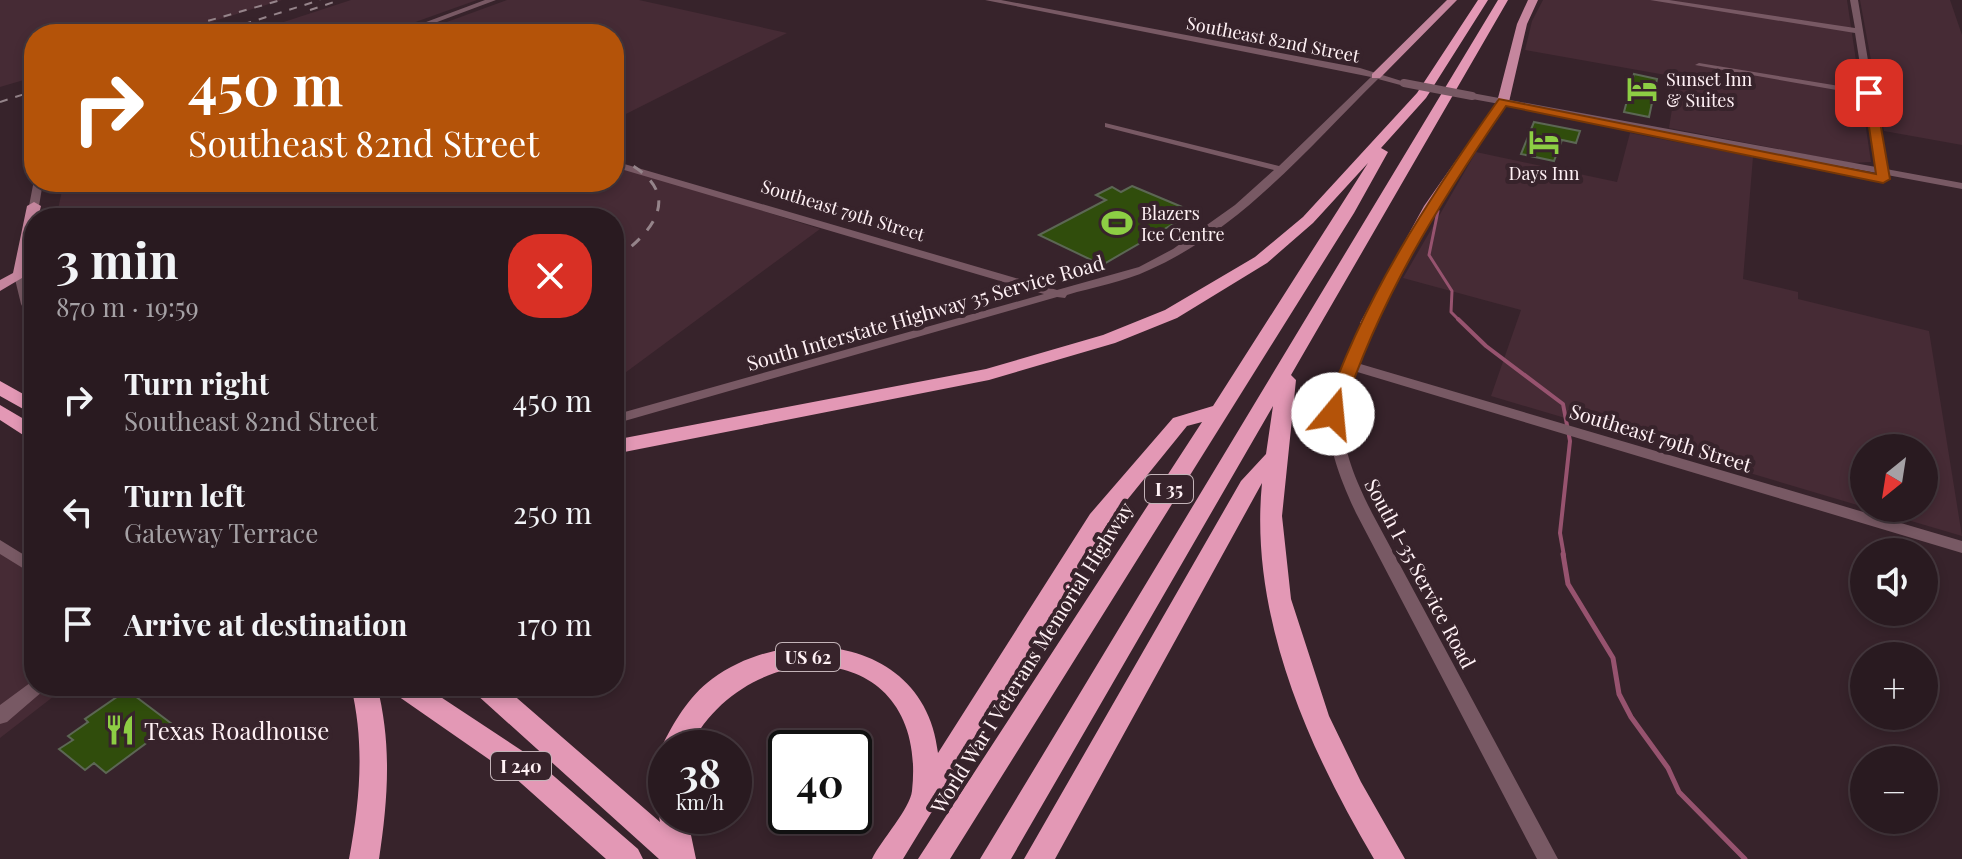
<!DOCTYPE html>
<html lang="en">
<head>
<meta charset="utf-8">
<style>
  :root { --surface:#291a20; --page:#35272d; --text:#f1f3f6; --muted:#a5a1a5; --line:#45383e }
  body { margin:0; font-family:"Playfair Display",serif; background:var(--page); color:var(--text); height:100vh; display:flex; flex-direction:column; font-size:30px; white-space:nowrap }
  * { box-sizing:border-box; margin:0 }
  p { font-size:26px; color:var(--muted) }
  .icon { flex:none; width:44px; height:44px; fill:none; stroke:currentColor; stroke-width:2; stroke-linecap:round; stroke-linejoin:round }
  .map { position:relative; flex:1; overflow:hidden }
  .panel { position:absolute; left:24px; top:208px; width:600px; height:488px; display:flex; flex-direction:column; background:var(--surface); border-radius:32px; box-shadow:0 4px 12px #0003,0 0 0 2px var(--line) }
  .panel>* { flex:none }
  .banner { position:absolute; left:24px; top:24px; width:600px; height:168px; border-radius:32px; box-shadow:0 4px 12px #0003,0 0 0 2px var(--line); background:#b45309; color:#fff; overflow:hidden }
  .needle { width:52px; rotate:210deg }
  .tools { position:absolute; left:1850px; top:434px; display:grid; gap:16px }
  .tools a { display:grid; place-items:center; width:88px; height:88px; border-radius:50%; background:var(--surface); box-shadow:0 4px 12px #0003,0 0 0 2px var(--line); font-size:40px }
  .speed { position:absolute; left:648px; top:730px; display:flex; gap:16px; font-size:40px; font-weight:700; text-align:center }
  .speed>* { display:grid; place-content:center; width:104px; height:104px; border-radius:50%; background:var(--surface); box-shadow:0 4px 12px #0003,0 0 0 2px var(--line); line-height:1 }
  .speed small { font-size:20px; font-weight:400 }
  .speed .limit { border:4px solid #111; border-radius:12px; background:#fff; color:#111 }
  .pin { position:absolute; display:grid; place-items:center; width:68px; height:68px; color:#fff; margin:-34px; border-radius:16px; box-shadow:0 4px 12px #0006 }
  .me { position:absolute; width:88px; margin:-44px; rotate:17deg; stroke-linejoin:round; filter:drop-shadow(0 0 6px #0008) }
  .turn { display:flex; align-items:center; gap:28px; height:168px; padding:0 32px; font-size:36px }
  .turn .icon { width:104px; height:104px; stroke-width:2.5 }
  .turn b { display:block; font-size:56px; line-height:68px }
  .round { display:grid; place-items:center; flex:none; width:84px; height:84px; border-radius:32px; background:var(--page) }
  .overview { display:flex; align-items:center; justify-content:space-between; height:136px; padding:0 32px }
  h1 { font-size:48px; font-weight:700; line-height:60px }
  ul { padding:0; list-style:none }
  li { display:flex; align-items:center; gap:24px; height:112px; padding:0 32px }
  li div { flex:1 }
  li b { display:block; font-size:30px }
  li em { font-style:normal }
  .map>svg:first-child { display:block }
  .built { fill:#462b35 }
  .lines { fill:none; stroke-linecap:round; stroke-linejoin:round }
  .stream-far2 { stroke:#97536f; stroke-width:3 }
  .stream-far1 { stroke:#97536f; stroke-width:4 }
  .stream { stroke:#97536f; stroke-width:5 }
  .building { fill:#304d0c; stroke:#5c6754; stroke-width:2 }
  .minor { fill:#785964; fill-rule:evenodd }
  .major { fill:#c5869e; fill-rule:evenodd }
  .highway { fill:#e398b5; fill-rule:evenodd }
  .rail-far1 { stroke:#95848a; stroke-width:2; stroke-dasharray:8 8; stroke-linecap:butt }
  .rail { stroke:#95848a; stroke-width:3; stroke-dasharray:11 11; stroke-linecap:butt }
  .minor-bridge { stroke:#785964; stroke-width:8 }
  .route { fill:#b45309; stroke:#753606; stroke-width:2 }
  .labels { text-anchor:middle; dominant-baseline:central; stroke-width:8; stroke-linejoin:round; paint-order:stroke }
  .far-street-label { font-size:18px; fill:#fff1f5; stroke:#37232b }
  .far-poi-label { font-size:18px; fill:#fff1f5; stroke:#37232b; text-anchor:start }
  .shield { fill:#37232b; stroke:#c3b3b8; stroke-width:2 }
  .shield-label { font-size:18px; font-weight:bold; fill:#fff1f5 }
  .street-label { font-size:20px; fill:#fff1f5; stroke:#37232b }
  .near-poi-label { font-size:24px; fill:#fff1f5; stroke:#37232b; text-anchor:start }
</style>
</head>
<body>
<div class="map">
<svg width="1962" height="859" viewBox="0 0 1962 859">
  <rect width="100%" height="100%" fill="#37232b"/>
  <!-- built -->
  <path class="built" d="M0,0h282l-109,34h-139v43l-34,10z
    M351,0h126l-95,34h-135z
    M507,0h132l148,33 -173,87v-86h-200z
    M1543,0h304l24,162 -20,1 -182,-35 8,-51 -152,-27 7,-29z
    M1860,0h90l12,35v110l-78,-14z
    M1630,133l123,24 -10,122 55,13v7l131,32 33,205 -95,-28h57v-60h-60v59l-373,-111 30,-86 -118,-32 73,-126 141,30z
    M614,164l206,65 -206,152v-163h-558l8,-36h550z
    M0,548l34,11v127h33l-67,52z"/>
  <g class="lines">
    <!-- stream-far2 -->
    <path class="stream-far2" d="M1438,211l-9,44 23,36 -1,21 9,9"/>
    <!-- stream-far1 -->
    <path class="stream-far1" d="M1458,319l28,27 77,58 7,37 -10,92 4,23"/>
    <!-- stream -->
    <path class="stream" d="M1563,554l5,30 45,74 6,36 12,23 37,51 11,24 66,67"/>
  </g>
  <!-- building -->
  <path class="building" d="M1634,74l23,5 -8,38 -25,-5z
    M1534,122l46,9 -4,12 -14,-3 -8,21 -33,-7z
    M1132,186l62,26 -92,53 -63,-30 67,-35 -10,-5 16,-8 9,5z
    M127,690l45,34 -66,49 -12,-10 -9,7 -26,-21 14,-9 -5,-4 20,-14 -3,-3z"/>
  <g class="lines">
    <!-- minor -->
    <path class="minor" d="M485,0h11l-91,34h-11z
      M985,0h16l359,68 48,15 -4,3 -26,-7c-69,68 -138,151 -229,191 -25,12 -56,17 -82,25l-2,3 -8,-1 -443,127v-9l430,-121 -430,-127v-6l443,129 82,-23 34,-18 62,-44 39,-35 -169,-43v-4l174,43 92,-89z
      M1650,0h19l186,28 -5,-28h8l28,169 76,14v6l-75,-14 1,4 -5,3 -5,-3 -1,-6 -405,-74 -4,-3 4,-3 404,74 -11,-72 -170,-30 4,-2 165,27 -9,-57z
      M34,180l9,2 -4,24 -5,3 -5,-3z
      M20,272l6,3 8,31v16l-4,-1 -9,-17 -7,-29z
      M1368,319l6,4 -17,40 605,178v12l-608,-182c-22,55 -7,91 18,142l186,346h-21l-181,-346c-40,-86 -32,-107 6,-190z
      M0,540l34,21v14l-34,-21z
      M34,680v6h12l-3,5 -36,31 -7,2v-19z"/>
    <!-- major -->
    <path class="major" d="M1447,0h10l-77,78h-8v-4z
      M1528,0h10l-11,24 -18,78 -71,104 -62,117 -8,5 -6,-2 -2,-3 64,-117 73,-104 20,-78z
      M34,202l7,4 -3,12h-4v23l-7,34 -27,16v-11l13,-7 14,-67z"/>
    <!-- highway -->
    <path class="highway" d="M1478,0h10l-62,98 -45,50 7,4 -34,61 -404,646h-32l284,-437 -15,4 -81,100 -203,333h-31c9,-19 38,-50 40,-68 17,-156 -164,-160 -223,-43h-23l-1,8 -4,-8c13,-26 27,-51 51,-69 81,-59 214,-39 226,74l152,-239 83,-96 40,-12 155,-243 -55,60 -46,40 -90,55 -62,25 -126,37 -375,74v-14l372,-71 117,-34 62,-25 90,-53 48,-40 114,-124z
      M1498,0h10l-217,375 5,5 -14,136 9,83 38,117 32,66 44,77h-31c-66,-111 -125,-244 -112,-376l-207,376h-31l217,-378 25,-27 7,-48 -262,453h-31z
      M0,381l34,19v15l-34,-19z
      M0,405l34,20v17l-34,-22z
      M351,686h26c15,58 11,114 2,173h-30c11,-59 16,-114 2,-173z
      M391,686h33l109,72 105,91 5,10h-37l-93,-83 -118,-82z
      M472,686h31l157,136 -1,-6 7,-10v10h21l9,43h-37l-183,-165z"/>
    <!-- rail-far1 -->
    <path class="rail-far1" d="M310,10l30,-10
      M162,34l119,-34
      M213,34l107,-34
      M0,102l34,-11"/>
    <!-- rail -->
    <path class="rail" d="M614,156c67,30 52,67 0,104"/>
    <!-- minor-bridge -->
    <path class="minor-bridge" d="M1404,83l68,13"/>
  </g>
  <!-- route -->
  <path class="route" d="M1869,90l6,3 15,86 -7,4 -377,-77c-67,97 -128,195 -164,308l-9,5 -9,-5c39,-116 105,-216 175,-315l377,75 -12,-81z"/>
  <!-- icons -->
  <defs>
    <g id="hotel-bare" transform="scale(2.4)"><path d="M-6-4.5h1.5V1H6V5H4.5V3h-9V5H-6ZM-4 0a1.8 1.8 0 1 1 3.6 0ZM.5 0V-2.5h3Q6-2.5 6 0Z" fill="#8dce44" stroke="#37232b" stroke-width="2.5" paint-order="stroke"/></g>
    <g id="stadium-bare" transform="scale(2.4)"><path d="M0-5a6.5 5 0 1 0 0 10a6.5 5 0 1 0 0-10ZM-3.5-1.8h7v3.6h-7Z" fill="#8dce44" stroke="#37232b" stroke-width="2.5" paint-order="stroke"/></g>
    <g id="restaurant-bare" transform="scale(2.4)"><path d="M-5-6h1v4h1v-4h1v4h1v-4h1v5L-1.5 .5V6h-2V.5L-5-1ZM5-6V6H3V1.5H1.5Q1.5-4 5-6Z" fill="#8dce44" stroke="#37232b" stroke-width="2.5" paint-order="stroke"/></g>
  </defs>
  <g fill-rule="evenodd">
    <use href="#hotel-bare" x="1642" y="89"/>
    <use href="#hotel-bare" x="1544" y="142"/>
    <use href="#stadium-bare" x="1117" y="223"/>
    <use href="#restaurant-bare" x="120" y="730"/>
  </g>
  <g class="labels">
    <!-- far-street labels -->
    <g class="far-street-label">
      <text transform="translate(1273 39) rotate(11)">Southeast 82nd Street</text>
      <text transform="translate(843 210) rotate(17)">Southeast 79th Street</text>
    </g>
    <!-- far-poi labels -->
    <g class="far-poi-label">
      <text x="1666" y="79">Sunset Inn<tspan x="1666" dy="21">&amp; Suites</tspan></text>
      <text x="1544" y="173" text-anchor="middle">Days Inn</text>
      <text x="1141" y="213">Blazers<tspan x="1141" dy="21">Ice Centre</tspan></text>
    </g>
    <!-- shield labels -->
    <g class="shield">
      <rect x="1145" y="475" width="48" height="28" rx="6"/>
      <rect x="776" y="643" width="64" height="28" rx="6"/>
      <rect x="491" y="752" width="60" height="28" rx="6"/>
    </g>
    <g class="shield-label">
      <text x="1169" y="489">I 35</text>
      <text x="808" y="657">US 62</text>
      <text x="521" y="766">I 240</text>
    </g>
    <!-- street labels -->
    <g class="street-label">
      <text transform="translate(925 312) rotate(-16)">South Interstate Highway 35 Service Road</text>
      <text transform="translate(1661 437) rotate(17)">Southeast 79th Street</text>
      <text transform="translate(1421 573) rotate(62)">South I-35 Service Road</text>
      <text transform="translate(1031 657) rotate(-58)">World War I Veterans Memorial Highway</text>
    </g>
    <!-- near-poi labels -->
    <g class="near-poi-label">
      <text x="144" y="730">Texas Roadhouse</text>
    </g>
  </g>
</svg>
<div class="tools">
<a><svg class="needle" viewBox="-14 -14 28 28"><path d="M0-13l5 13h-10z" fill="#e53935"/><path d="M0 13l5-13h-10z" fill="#a5a1a5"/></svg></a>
<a><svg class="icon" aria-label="sound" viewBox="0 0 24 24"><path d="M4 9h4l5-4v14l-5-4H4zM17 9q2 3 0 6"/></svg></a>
<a>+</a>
<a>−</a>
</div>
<div class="speed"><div>38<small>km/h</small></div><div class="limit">40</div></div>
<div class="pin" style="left:1869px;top:93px;background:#d93025"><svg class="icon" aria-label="arrive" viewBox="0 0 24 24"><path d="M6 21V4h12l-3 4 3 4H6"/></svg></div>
<svg class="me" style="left:1333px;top:414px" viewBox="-20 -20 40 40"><circle r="19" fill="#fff"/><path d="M0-13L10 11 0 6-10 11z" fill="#b45309"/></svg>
<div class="banner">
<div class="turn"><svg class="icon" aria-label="right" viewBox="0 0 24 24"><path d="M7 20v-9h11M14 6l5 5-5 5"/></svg><div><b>450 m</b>Southeast 82nd Street</div></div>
</div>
<section class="panel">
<div class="overview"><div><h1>3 min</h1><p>870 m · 19:59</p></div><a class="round" style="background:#d93025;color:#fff"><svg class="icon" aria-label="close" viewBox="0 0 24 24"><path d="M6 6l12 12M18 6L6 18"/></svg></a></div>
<ul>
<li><svg class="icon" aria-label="right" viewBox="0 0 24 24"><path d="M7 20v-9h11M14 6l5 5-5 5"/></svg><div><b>Turn right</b><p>Southeast 82nd Street</p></div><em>450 m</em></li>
<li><svg class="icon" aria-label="left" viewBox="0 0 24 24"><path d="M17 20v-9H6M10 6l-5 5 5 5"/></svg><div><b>Turn left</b><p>Gateway Terrace</p></div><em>250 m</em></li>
<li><svg class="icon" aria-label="arrive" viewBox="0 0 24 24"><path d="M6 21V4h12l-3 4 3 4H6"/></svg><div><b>Arrive at destination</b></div><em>170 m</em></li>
</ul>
</section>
</div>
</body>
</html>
